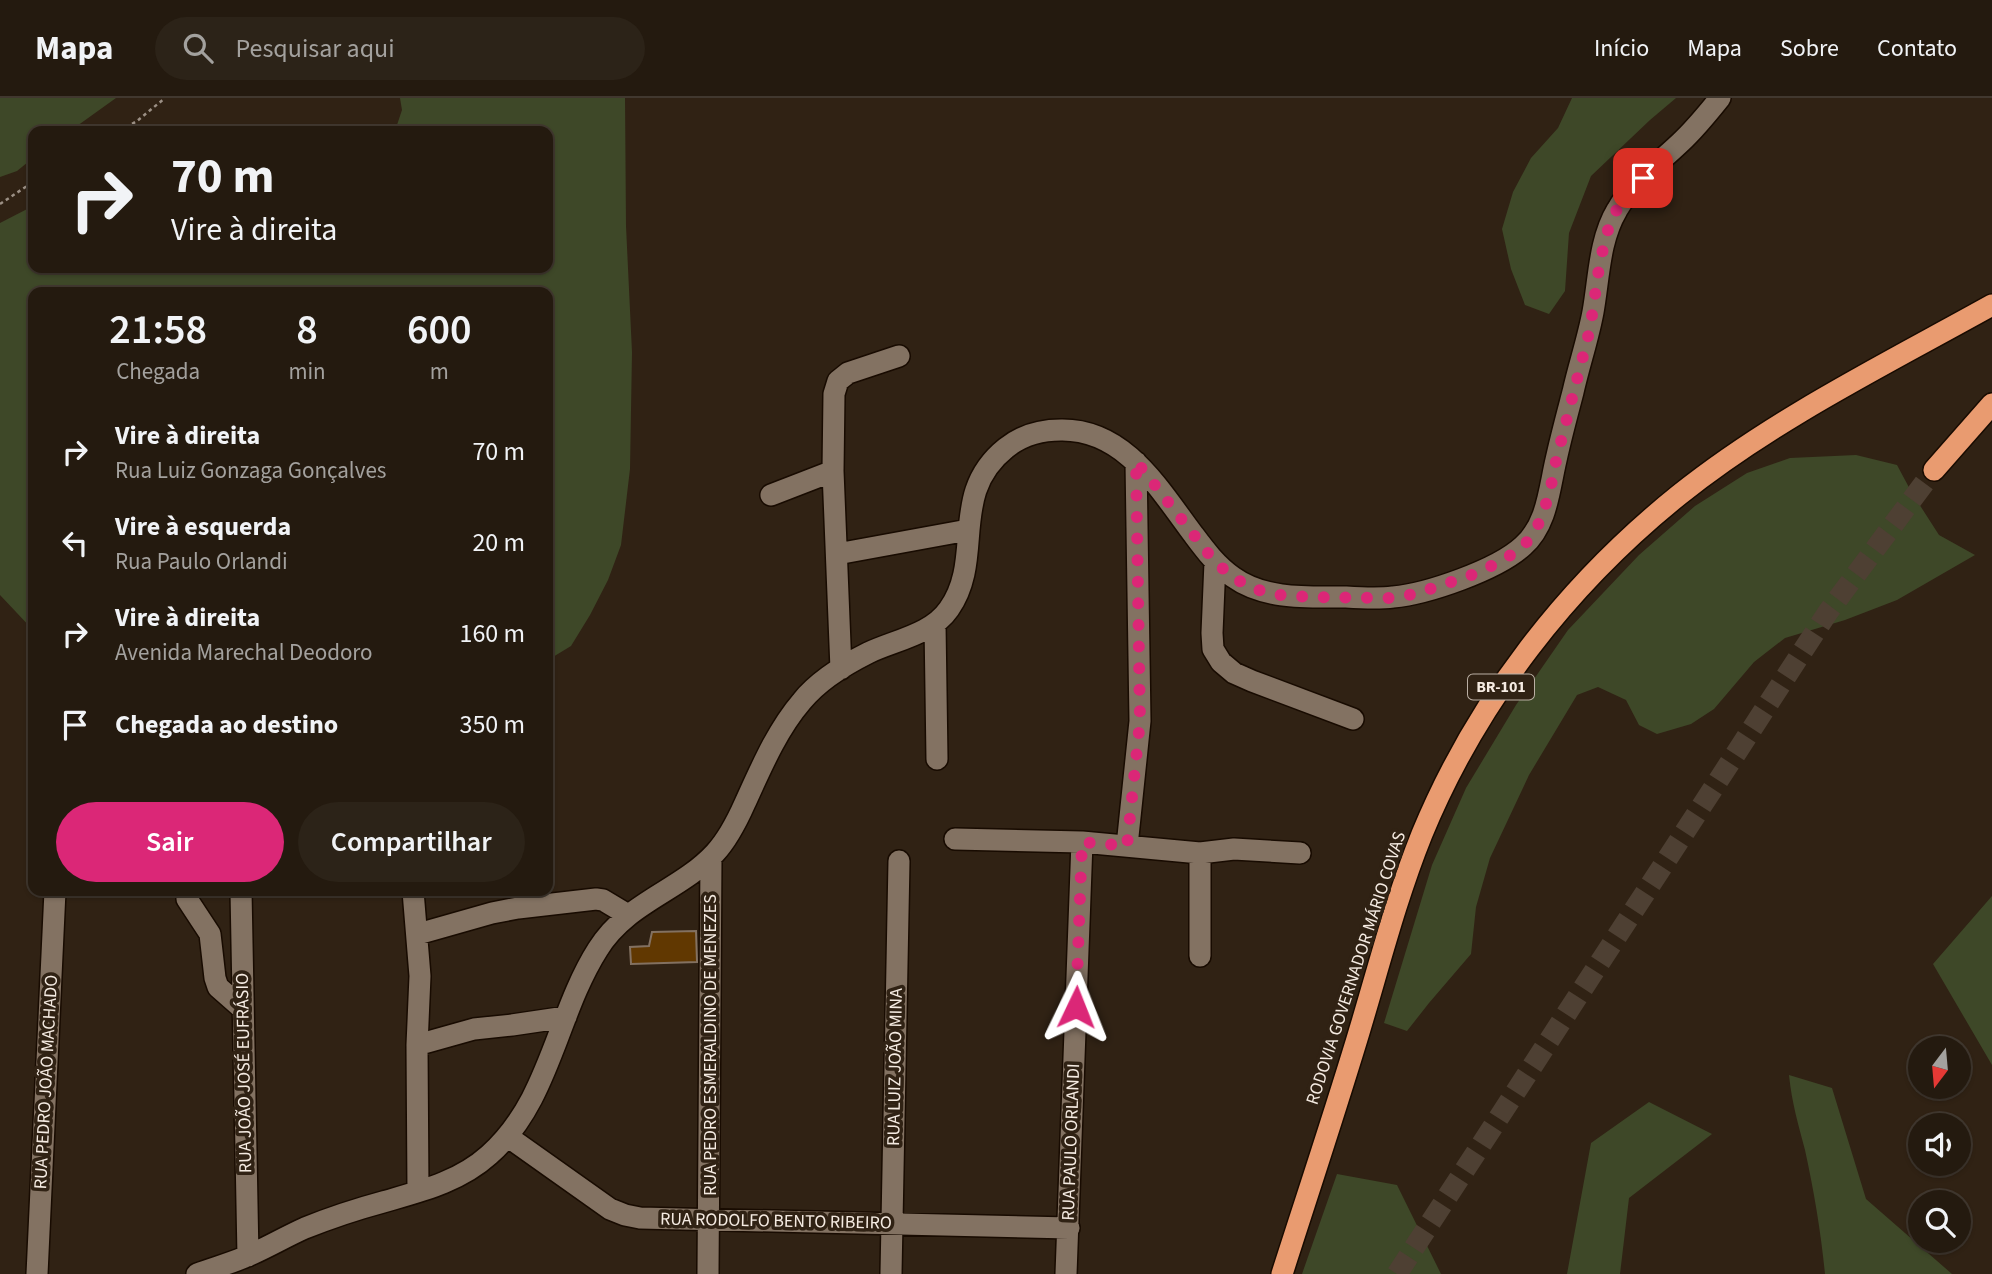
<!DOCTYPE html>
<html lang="pt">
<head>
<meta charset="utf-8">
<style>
  :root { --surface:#241a0f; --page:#2c2318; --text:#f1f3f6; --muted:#a3a19e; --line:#41382f; --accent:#db2777 }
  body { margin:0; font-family:"Source Sans 3",sans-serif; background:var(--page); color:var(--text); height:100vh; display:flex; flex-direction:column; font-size:26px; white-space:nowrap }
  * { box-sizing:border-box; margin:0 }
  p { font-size:23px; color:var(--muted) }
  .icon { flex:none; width:38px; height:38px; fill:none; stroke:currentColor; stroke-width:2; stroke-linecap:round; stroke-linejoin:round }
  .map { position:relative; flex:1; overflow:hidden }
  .details { position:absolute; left:28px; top:189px; width:525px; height:609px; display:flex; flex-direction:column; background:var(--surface); border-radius:14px; box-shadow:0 2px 5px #0004,0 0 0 2px var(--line) }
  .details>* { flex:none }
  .guide { position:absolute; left:28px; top:28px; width:525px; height:147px; border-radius:14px; box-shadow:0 2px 5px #0004,0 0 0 2px var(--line); background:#241a0f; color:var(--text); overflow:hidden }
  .needle { width:46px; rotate:196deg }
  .buttons { position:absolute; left:1908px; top:938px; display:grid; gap:14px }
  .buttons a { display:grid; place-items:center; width:63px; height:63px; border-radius:50%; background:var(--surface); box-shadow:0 2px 5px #0004,0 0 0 2px var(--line); font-size:35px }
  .pin { position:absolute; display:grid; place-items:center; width:60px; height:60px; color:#fff; margin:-30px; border-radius:14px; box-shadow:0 4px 10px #0006 }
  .me { position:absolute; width:77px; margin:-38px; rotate:2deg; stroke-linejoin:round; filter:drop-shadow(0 0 5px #0008) }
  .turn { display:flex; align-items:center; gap:24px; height:147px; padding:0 28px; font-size:32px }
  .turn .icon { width:91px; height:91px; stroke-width:2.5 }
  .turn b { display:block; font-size:49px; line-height:60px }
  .eta { display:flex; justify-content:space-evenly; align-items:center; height:119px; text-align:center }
  .eta b { font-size:42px; font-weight:600; line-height:49px }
  .action { display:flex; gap:14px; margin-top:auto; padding:14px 28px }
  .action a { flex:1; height:80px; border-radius:42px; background:var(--accent); color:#fff; font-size:28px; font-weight:600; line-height:80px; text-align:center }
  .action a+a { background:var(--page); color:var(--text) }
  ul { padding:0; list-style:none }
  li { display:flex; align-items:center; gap:21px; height:91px; padding:0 28px }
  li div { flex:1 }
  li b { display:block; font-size:26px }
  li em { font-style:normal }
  header { display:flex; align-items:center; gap:42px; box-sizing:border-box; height:98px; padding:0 35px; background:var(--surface); border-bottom:2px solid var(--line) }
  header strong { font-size:33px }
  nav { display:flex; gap:38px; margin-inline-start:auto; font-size:24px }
  .search { width:490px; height:63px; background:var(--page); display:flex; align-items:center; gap:18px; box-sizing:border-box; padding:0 24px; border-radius:38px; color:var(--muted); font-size:26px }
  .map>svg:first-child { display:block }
  .green { fill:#3e4828 }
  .building { fill:#613801; stroke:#837161; stroke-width:2 }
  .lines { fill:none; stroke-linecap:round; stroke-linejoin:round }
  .highway-tunnel { stroke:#4e4033; stroke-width:21; stroke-dasharray:21 10; stroke-linecap:butt }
  .minor-casing { stroke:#180b01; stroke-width:24 }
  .highway-casing { stroke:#180b01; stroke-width:24 }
  .path { stroke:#9c9085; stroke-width:2.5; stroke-dasharray:3.5 3.5; stroke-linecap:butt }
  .minor { stroke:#837262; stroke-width:21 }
  .highway { stroke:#e99b70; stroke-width:21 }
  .route { stroke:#db2777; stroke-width:12; stroke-dasharray:0 21.6 }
  .labels { text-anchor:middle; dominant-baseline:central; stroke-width:7; stroke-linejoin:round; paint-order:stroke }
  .shield { fill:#302214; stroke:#baafa4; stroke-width:2 }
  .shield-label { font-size:16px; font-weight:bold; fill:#f5ebe2 }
  .street-label { font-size:18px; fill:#f5ebe2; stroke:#302214 }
</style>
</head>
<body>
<header>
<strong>Mapa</strong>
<div class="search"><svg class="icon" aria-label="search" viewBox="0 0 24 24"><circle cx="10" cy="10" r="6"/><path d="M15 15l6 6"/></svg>Pesquisar aqui</div>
<nav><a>Início</a><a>Mapa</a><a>Sobre</a><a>Contato</a></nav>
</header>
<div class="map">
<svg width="1992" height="1176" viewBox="0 0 1992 1176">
  <rect width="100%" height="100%" fill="#302214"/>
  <!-- green -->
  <path class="green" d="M0,0h116l-46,33h-37v27l-16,13 -17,6z
    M400,0h225l1,128 6,126 -2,117 -9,76 -13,35 -18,35 -19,31 -23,14v-368h-515v338l-33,-35v-372l33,-17v62h515v-137h-153l7,-21z
    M1572,0h104l-26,22 -59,56 -22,57 -4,58 -16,23 -24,-9 -14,-36 -9,-40 11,-37 18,-34 27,-30z
    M1856,357l41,10 15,28 27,42 36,20 -78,45 -52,20 -60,18 -31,24 -40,47 -23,15 -34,10 -18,-9 -13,-25 -28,-13 -21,8 -48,80 -39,83 -14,49 -5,47 -42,49 -22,28 -23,-8 48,-158 34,-77 50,-83 52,-75 71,-75 56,-49 52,-33 43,-15z
    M1992,798v169l-59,-101z
    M1789,977l43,13 34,111 86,75h-127c-4,-41 -11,-83 -20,-124 -7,-27 -13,-46 -16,-75z
    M1649,1004l63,32 -83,64 -9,76h-53l24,-131z
    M1337,1076l60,11 44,89h-139z"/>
  <!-- building -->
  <path class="building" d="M696,833l1,31 -66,2 -1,-17 19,-1 3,-14z"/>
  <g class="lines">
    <!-- highway-tunnel -->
    <path class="highway-tunnel" d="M1397,1176l431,-662 106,-142"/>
    <!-- minor casing -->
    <g class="minor-casing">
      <path id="minor" d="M771,397l62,-24
        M837,456l131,-24
        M1215,464l-3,71 1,16 8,13 13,11 18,8 101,38
        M935,526l2,135
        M841,571l-8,-198 1,-77 4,-13 10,-8 51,-17
        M955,741l127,3 118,11 34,-4 66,4
        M1127,748l13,-125 -4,-259
        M1200,755v103
        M241,793l7,365
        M413,793l7,85 -3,69 1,146
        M187,801l23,35 5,44 3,9 25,22
        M418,836l74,-21 26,-5 78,-9 7,1 25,15
        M417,947l57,-16 38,-4 54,-8
        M507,1038l103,73 15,6 15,3 429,10
        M37,1176l18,-383
        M197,1176c19,-7 38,-12 55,-20 18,-8 35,-18 53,-26 25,-10 52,-19 78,-26 38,-11 76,-20 106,-47 61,-54 67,-140 109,-206 29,-47 82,-58 117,-96 13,-14 22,-32 30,-50 16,-35 32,-73 57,-102 17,-21 42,-36 66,-48 27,-13 63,-18 81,-44 36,-51 -1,-115 57,-161 16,-13 35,-18 55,-18 64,-1 98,59 132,104 12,16 23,31 40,43 32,23 75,20 113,20 16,1 32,2 47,0 34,-3 104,-27 130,-51 24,-21 26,-56 33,-86 5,-23 11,-45 17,-68 6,-27 15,-53 20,-80 6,-33 6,-72 24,-102 15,-27 42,-47 64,-68 14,-13 27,-29 39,-44
        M708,1176l3,-416
        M891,1176l8,-413
        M1066,1176l16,-432"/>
    </g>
    <!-- highway casing -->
    <g class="highway-casing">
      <path id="highway" d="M1934,372l58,-66
        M1282,1176c25,-78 51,-156 75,-235 21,-69 38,-138 65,-205 55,-133 145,-249 257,-339 95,-76 207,-131 313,-190"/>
    </g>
    <!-- path -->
    <path class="path" d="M120,33l17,-10 28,-23
      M0,106l33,-22"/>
    <!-- minor -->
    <use href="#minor" class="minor"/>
    <!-- highway -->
    <use href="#highway" class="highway"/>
  </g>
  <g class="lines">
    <!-- route -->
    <path class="route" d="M1076,909l6,-165 45,4 13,-125 -4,-260 79,101 19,16 20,11 25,6 32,2 78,1 26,-4 54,-18 31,-14 24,-16 14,-21 11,-29 7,-35 34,-132 10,-68 8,-31 8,-19 15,-21 12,-12"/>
  </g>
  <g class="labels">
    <!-- shield labels -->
    <rect class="shield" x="1468" y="576.5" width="66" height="25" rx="5"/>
    <g class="shield-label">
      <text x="1501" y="589">BR-101</text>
    </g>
    <!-- street labels -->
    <g class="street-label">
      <text transform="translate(1356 870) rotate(-72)">RODOVIA GOVERNADOR MÁRIO COVAS</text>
      <text transform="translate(710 947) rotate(-90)">RUA PEDRO ESMERALDINO DE MENEZES</text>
      <text transform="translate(895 969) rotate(-89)">RUA LUIZ JOÃO MINA</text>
      <text transform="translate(244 975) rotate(-91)">RUA JOÃO JOSÉ EUFRÁSIO</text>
      <text transform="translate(46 984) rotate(-87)">RUA PEDRO JOÃO MACHADO</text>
      <text transform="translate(1071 1044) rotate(-88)">RUA PAULO ORLANDI</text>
      <text transform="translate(776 1123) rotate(1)">RUA RODOLFO BENTO RIBEIRO</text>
    </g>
  </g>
</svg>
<div class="buttons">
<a><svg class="needle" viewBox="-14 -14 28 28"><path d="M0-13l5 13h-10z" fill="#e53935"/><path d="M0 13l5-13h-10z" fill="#a3a19e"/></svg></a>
<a><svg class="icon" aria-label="sound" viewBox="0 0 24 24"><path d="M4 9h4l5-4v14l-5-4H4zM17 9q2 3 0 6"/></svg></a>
<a><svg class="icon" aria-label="search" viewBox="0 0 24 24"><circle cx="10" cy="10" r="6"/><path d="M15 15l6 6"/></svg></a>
</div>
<div class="pin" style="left:1643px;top:80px;background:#d93025"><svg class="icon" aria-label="arrive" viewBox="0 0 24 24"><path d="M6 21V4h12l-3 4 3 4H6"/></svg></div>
<svg class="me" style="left:1076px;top:909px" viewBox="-20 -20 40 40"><path d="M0-17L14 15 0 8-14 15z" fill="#db2777" stroke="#fff" stroke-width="4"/></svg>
<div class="guide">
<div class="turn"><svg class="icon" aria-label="right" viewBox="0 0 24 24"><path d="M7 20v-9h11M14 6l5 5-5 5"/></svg><div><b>70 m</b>Vire à direita</div></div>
</div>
<section class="details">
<div class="eta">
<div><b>21:58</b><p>Chegada</p></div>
<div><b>8</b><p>min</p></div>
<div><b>600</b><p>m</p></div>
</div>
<ul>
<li><svg class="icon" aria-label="right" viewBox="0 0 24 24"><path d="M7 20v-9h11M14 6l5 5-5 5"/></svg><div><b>Vire à direita</b><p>Rua Luiz Gonzaga Gonçalves</p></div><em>70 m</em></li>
<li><svg class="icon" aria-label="left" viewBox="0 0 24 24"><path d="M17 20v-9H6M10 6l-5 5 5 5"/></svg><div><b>Vire à esquerda</b><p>Rua Paulo Orlandi</p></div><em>20 m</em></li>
<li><svg class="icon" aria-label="right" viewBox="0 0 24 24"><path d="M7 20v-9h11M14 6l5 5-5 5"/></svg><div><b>Vire à direita</b><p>Avenida Marechal Deodoro</p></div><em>160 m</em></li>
<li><svg class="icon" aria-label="arrive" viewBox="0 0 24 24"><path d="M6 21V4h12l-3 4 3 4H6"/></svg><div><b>Chegada ao destino</b></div><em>350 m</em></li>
</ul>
<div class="action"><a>Sair</a><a>Compartilhar</a></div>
</section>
</div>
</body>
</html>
